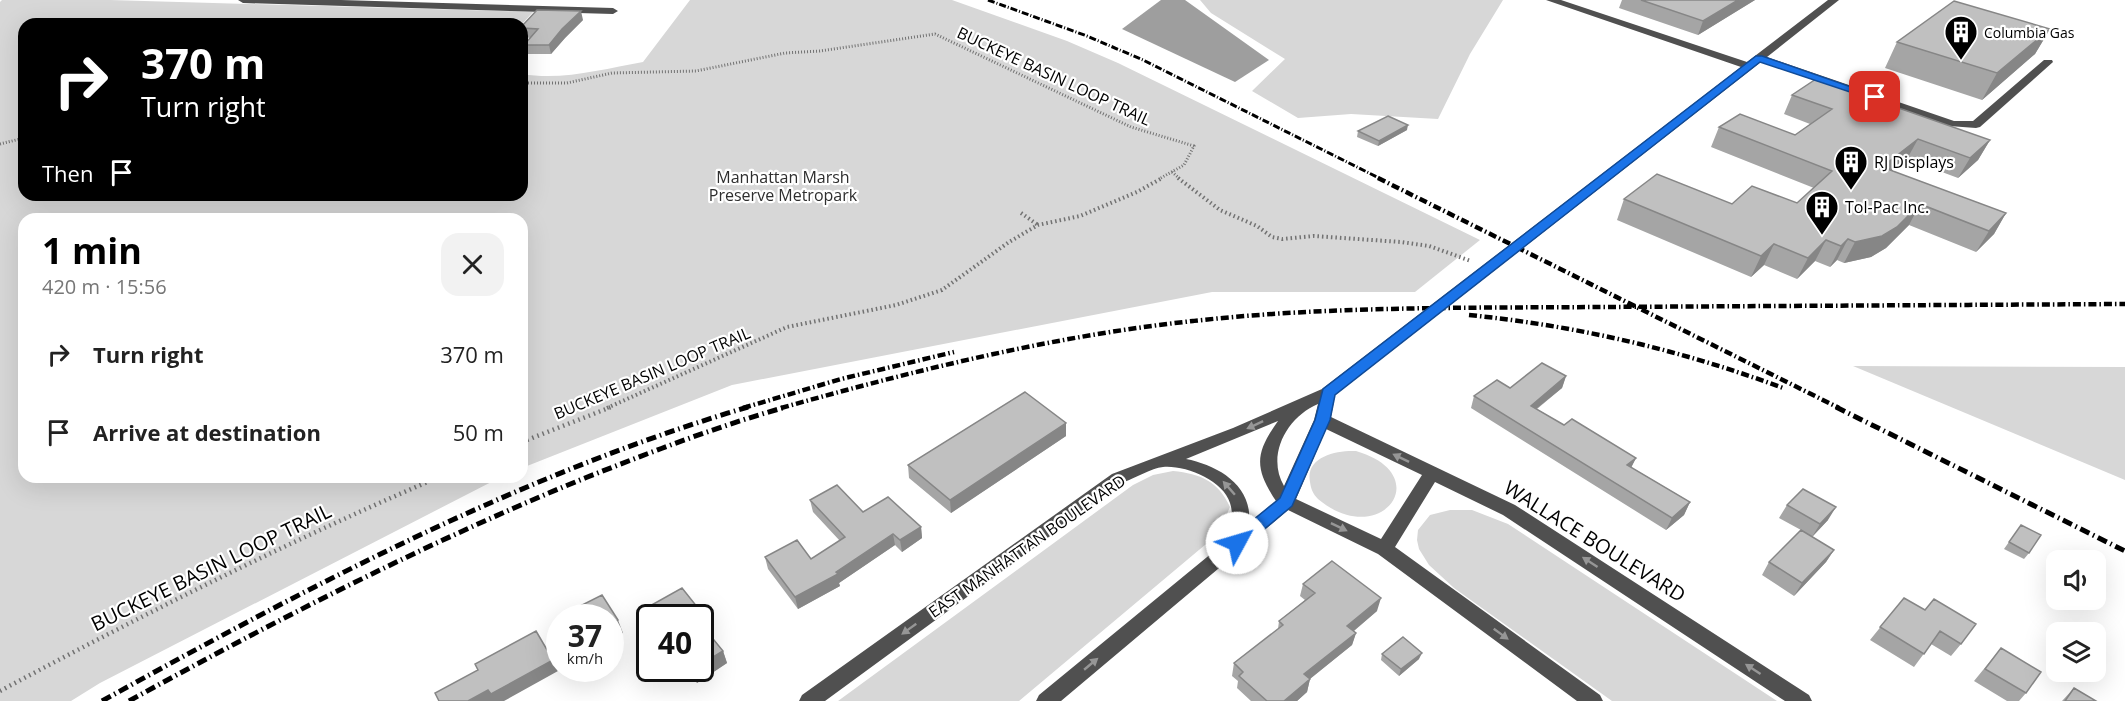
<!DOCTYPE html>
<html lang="en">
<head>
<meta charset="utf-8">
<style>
  :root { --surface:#fff; --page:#f2f2f2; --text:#222; --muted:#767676; --accent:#000 }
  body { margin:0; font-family:"Open Sans",sans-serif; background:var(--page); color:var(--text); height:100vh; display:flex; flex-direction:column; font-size:22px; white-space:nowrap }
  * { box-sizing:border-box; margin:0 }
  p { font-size:20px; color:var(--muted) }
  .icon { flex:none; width:33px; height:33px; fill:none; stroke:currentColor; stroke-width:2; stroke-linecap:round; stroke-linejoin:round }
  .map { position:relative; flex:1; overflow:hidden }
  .side { position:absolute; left:18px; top:213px; width:510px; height:270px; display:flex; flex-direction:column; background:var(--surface); border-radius:18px; box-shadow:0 6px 24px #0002 }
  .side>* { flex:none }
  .top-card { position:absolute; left:18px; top:18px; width:510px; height:183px; border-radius:18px; box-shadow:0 6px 24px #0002; background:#000; color:#fff; overflow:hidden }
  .buttons { position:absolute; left:2046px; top:550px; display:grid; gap:12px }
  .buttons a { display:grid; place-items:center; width:60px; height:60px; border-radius:12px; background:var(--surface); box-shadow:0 6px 24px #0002; font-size:30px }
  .speed { position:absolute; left:546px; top:604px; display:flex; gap:12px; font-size:30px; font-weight:700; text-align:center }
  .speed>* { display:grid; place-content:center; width:78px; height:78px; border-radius:50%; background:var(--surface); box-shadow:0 6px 24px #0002; line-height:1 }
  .speed small { font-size:15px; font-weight:400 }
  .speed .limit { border:3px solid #111; border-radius:9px; background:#fff; color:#111 }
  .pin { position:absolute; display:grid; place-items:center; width:51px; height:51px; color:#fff; margin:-26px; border-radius:12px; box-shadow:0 3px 9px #0006 }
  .me { position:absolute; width:66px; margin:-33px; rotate:51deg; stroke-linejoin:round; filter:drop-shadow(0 0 4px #0008) }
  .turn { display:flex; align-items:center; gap:21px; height:126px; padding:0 24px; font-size:27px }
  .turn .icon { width:78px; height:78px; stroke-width:2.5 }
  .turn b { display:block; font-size:42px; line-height:51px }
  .then { display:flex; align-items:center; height:57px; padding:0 24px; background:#0003; gap:12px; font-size:22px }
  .round { display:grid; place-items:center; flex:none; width:63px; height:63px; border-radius:18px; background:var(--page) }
  .summary { display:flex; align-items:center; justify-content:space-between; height:102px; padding:0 24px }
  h1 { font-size:36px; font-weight:700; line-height:45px; color:var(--accent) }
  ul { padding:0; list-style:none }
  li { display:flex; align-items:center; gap:18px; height:78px; padding:0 24px }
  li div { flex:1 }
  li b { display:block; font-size:22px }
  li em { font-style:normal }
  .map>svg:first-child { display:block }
  .green { fill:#d7d7d7 }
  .water { fill:#9e9e9e }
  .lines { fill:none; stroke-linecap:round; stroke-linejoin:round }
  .path-far2 { stroke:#727272; stroke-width:3; stroke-dasharray:1 2; stroke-linecap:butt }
  .path-far1 { stroke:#727272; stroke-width:4; stroke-dasharray:1.5 3; stroke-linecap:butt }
  .path { stroke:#727272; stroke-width:4.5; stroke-dasharray:1.5 4; stroke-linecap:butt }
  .minor { fill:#505050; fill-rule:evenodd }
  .rail-far2 { stroke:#000; stroke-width:3; stroke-dasharray:7 2 1 2; stroke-linecap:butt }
  .rail-far1 { stroke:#000; stroke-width:4.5; stroke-dasharray:8 3 1.5 3; stroke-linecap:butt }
  .rail { stroke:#000; stroke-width:5; stroke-dasharray:10 4 1.5 4; stroke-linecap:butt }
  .wall { fill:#a5a5a5 }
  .shaded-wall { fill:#868686 }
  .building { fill:#c0c0c0; stroke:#868686; stroke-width:1.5 }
  .oneway { fill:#969696 }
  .route { fill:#1a73e8; stroke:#114b97; stroke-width:1.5 }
  .labels { text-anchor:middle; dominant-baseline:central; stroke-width:4.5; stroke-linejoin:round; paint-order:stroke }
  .far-poi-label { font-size:14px; fill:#000; stroke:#fff; text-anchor:start }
  .street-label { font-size:16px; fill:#000; stroke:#fff }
  .poi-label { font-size:16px; fill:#000; stroke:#fff; text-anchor:start }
  .park-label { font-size:16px; fill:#2e2e2e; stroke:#fff }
  .near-street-label { font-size:20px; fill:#000; stroke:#fff }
</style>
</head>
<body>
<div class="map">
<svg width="2125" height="701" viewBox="0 0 2125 701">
  <rect width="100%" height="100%" fill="#fff"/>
  <!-- green -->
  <path class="green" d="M2,0h108l423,12 -11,12h-498v171h498v-121c40,7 81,-5 121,-12l47,-62h262l115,41 51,22 362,177 -65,52h-203l-480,93 -210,83v-249h-498v258h477l-401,206 -29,18h-71v-699z
    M1200,0h303l-33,54 -32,65 -87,-5 -53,4 -46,-27 33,-32 -74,-46z
    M1853,366l272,1v113z
    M1356,451c82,24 24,100 -38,48 -5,-5 -7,-10 -8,-17 -5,-25 26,-32 46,-31z
    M1173,471c28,3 45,10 57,36l-12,27 -199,167h-181l295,-216 20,-10z
    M1450,510h22l36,14 269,177h-165l-158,-113 -25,-23 -10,-16 -2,-9 1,-10 12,-15z"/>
  <!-- water -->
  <path class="water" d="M1161,0h24l84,60 -34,22 -113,-53z"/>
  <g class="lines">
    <!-- path-far2 -->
    <path class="path-far2" d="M522,83h45l45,-10 84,-2 89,-18 35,-2 115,-17 196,93 63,19 -10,19 -25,14
      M0,144l24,-6
      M1172,172l8,7"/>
    <!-- path-far1 -->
    <path class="path-far1" d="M1178,178l42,32 37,16 15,11 10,2 32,-3 87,6 28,4 42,15
      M1021,213l17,12
      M607,408l180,-81 109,-22 46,-15 67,-48 29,-17 42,-9 57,-24 25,-14"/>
    <!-- path -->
    <path class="path" d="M522,442l89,-35
      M0,691c144,-77 289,-150 439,-214"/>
    <!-- minor -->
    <path class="minor" d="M238,0h103l272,8 5,3 -5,3 -370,-11z
      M1546,0h15l186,62 81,-62h11l-72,57 187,64h19l71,-61h8l1,2 -73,65 -4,1 -27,-2 -188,-64 -426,333 -4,22 184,88 294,190 3,6h-27l-282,-186 -68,-33 -40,65 205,148 3,6h-26l-199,-147 -90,-44 -227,191h-25l3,-6 190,-156c2,-12 5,-24 1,-36 -7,-23 -45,-38 -67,-36 -12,1 -27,11 -39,15l-299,219h-26l3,-6 310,-221 121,-46 89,-39 419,-322zM1318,404l-4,16 -30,66c-18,-31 3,-69 34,-82zM1278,421c-23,32 -24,47 -2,80l-27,22c4,-38 -32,-58 -63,-64zM1326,429l96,46 -41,64 -85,-40z"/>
    <!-- rail-far2 -->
    <path class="rail-far2" d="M988,0l99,36 56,24 238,119"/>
    <!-- rail-far1 -->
    <path class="rail-far1" d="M1378,178l461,230
      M1469,315c109,11 212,35 314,73
      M743,408l98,-29 113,-27
      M781,408c135,-38 272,-72 412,-87 135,-15 272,-13 408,-14 175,-1 349,-2 524,-3"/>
    <!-- rail -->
    <path class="rail" d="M1836,407l289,144
      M102,701c206,-114 419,-227 646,-294
      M129,701c149,-82 299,-159 456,-223 66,-26 133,-52 201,-71"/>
  </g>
  <!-- wall -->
  <path class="wall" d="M1622,0h133l-57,35 -79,-27z
    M583,20l-18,18 -14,16h-24l-3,-9 7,-7 -9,-1v-11z
    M2050,29l-15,25 -53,46 -97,-32 12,-26z
    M1792,95l198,45 -12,20 -20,18 -51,-19 -15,12 114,42 -12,21 -18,18 -67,-27 -23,23 -15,9 -27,6 -7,-3 -7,7 -15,-6 -18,18 -33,-14 -13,12 -134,-57 7,-21 108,5 65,-1 17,-15 -103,-41 8,-20 76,8 15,-11 -26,-10z
    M1407,130l-29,16 -21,-9 1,-6z
    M1566,376l-4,12 -25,21 27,16 72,33 -5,9 59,35 -6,13 -18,15 -195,-122 3,-12z
    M1066,423v13l-115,77 -42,-35 -1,-13z
    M810,500l111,27 1,11 -20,14 -7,-7 -56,38 1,3 -42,23 -30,-40 -3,-12 46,2 29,-18 -27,-29z
    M1787,505l41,15 -16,17 22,13 -8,12 -32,34 -32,-21 7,-13 32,-32 -22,-12z
    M2021,525l8,28 -5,6 -20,-10z
    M1303,584l74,27 -23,20 2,2 -4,12 -42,34 -3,13 -10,9h-46l-14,-13 1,-7 -6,-5 2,-13 44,-34 1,-8 26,-21 -5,-4z
    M1904,598l57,46 -10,12 -20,-12 -17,23 -44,-27z
    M648,607l54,6 4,12 -2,2 19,24 4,12 -30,20 -11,-14h14v-51h-48z
    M2001,648l25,45 -7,8h-12l-33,-20z
    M1382,654l37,5 -20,17 -18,-16z
    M2074,688l22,13h-34z"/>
  <!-- shaded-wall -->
  <path class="shaded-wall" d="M1738,0h17l-57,35 5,-14z
    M581,11l2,9 -18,18 -14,16 -2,-9 13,-16z
    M2050,29l-15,25 -53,46 15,-27z
    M1408,125l-1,5 -29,16 1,-5z
    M1918,139l-11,20 -35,28 10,-20z
    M1990,140l-12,20 -20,18 12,-20z
    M1920,204l-11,21 -23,23 -15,9 -27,6 11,-21z
    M2006,213l-12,21 -18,18 13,-21z
    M1848,239l-11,21 -7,7 11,-21z
    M1826,240l-11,21 -18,18 11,-21z
    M1774,244l-10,21 -13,12 10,-21z
    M1566,376l-4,12 -36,29 5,-11z
    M1066,423v13l-115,77 -1,-13z
    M1636,458l-6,12 -3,-5z
    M1690,502l-6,13 -18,15 6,-12z
    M1836,507l-8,13 -16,17 8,-13z
    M921,527l1,11 -20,14 -2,-12z
    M893,534l2,11 -56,38 1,3 -42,23 -3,-12z
    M1834,550l-8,12 -32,34 8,-13z
    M1381,598l-4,13 -33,28 3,-13z
    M702,613l4,12 -6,4v-11h-4v-1z
    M618,620l5,13 -13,7v-16z
    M1356,633l-4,12 -51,41 3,-12z
    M723,651l4,12 -30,20 -5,-13 2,-1h6v-4z
    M1422,653l-3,6 -20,17 2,-7z
    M553,660l5,11 -54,30h-36l20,-11z
    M1310,679l-3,13 -10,9h-13z"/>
  <!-- building -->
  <path class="building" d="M1641,0h97l-35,21z
    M1954,1l96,28 -53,44 -100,-31z
    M537,10l44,1 -19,18 -13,16h-25l14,-16 -16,-1v-2z
    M1816,79l174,61 -20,18 -52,-19 -36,28 124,46 -17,18 -69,-27 -23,23 -15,9 -27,6 -7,-3 -7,7 -15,-6 -18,18 -34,-14 -13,12 -137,-57 33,-25 75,30 20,-18 45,17 35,-32 -113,-44 21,-13 55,21 37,-26 -40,-14z
    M1388,116l20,9 -29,16 -21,-10z
    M1542,363l24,13 -35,30 33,19 8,-6 64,39 -9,7 63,37 -18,16 -198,-122 23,-16 13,8z
    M1025,392l41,31 -116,77 -42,-35z
    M837,485l26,27 25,-15 33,30 -21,13 -7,-6 -57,38 2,2 -43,23 -30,-40 32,-17 14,19 34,-22 -35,-37z
    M1803,489l33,18 -16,17 -33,-19z
    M2021,525l20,10 -12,18 -20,-11z
    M1801,530l33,20 -32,33 -33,-21z
    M1332,561l49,37 -34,28 9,7 -52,41 6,5 -26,22h-17l-28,-25 4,-4 -9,-9 49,-38 -4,-4 36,-28 -12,-9z
    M682,588l20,25 -6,4 1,1h-41l-8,-11z
    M602,595l16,25 -8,4v-6h-42l-2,-5z
    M1904,598l21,12 9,-11 42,25 -15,20 -21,-13 -16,23 -44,-27z
    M700,623l23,28 -23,14z
    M536,631l17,29 -62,34 -3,-4 -20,11h-29l-4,-8 43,-23 -3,-6z
    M1403,637l19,16 -21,16 -19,-15z
    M2001,648l40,24 -15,21 -41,-24z
    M2074,688l22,13h-31z"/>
  <!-- one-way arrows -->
  <defs><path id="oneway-solid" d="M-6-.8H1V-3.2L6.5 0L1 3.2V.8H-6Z" transform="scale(1.5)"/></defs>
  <g class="oneway">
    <use href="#oneway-solid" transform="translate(1255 425) rotate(155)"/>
    <use href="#oneway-solid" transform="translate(1401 458) rotate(-154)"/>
    <use href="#oneway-solid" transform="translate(1229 488) rotate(-131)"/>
    <use href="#oneway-solid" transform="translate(1339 527) rotate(26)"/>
    <use href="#oneway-solid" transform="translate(1590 562) rotate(-147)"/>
    <use href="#oneway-solid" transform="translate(909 629) rotate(144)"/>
    <use href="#oneway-solid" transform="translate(1501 634) rotate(36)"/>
    <use href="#oneway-solid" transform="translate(1091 664) rotate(-40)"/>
    <use href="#oneway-solid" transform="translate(1753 669) rotate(-147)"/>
  </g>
  <!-- route -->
  <path class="route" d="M1756,56h6l118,41 -9,2 -111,-37 -425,333 -5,25 -38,86 -49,41 -6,2 -6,-2 -2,-4 2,-5 49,-40 35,-78 8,-31z"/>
  <!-- icons -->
  <defs>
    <g id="building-pin" transform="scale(1.725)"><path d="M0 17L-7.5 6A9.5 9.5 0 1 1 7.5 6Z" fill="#000" stroke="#fff"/><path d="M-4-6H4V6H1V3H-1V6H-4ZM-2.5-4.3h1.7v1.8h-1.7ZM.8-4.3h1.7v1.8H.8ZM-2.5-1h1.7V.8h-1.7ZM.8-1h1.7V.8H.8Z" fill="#fff"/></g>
  </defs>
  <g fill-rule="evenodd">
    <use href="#building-pin" x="1961" y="32"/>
    <use href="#building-pin" x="1851" y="162"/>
    <use href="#building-pin" x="1822" y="207"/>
  </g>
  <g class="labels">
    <!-- far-poi labels -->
    <g class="far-poi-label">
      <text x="1984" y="32">Columbia Gas</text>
    </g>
    <!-- street labels -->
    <g class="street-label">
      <text transform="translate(1054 76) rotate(25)">BUCKEYE BASIN LOOP TRAIL</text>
      <text transform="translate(652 373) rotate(-23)">BUCKEYE BASIN LOOP TRAIL</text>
      <text transform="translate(1027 546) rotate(-35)">EAST MANHATTAN BOULEVARD</text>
    </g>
    <!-- poi labels -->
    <g class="poi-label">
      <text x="1874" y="162">RJ Displays</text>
      <text x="1845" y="207">Tol-Pac Inc.</text>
    </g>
    <!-- park labels -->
    <g class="park-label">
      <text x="783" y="177">Manhattan Marsh<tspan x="783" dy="18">Preserve Metropark</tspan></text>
    </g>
    <!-- near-street labels -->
    <g class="near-street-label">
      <text transform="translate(1595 541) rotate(32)">WALLACE BOULEVARD</text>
      <text transform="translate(211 567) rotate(-26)">BUCKEYE BASIN LOOP TRAIL</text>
    </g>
  </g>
</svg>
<div class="buttons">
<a><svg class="icon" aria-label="sound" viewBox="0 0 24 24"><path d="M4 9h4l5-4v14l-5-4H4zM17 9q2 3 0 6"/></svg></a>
<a><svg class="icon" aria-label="layers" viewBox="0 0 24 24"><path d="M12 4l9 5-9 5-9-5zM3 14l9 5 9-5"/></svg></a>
</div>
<div class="speed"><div>37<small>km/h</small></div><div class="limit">40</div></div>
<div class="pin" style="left:1875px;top:97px;background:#d93025"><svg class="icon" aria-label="arrive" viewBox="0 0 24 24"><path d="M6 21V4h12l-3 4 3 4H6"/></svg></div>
<svg class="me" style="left:1237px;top:543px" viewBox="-20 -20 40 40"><circle r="19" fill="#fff"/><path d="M0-13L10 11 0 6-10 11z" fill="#1a73e8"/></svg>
<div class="top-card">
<div class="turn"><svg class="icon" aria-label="right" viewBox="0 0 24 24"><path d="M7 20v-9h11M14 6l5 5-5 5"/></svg><div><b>370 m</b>Turn right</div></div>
<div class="then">Then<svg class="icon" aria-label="arrive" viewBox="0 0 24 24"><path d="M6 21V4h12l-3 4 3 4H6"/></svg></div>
</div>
<section class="side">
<div class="summary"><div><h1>1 min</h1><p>420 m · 15:56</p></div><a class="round"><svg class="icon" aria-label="close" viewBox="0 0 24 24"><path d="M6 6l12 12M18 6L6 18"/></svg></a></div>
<ul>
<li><svg class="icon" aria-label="right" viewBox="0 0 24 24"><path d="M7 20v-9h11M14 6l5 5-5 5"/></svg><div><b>Turn right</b></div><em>370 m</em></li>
<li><svg class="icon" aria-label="arrive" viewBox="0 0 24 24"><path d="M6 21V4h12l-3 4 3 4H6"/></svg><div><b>Arrive at destination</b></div><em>50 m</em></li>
</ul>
</section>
</div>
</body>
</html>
